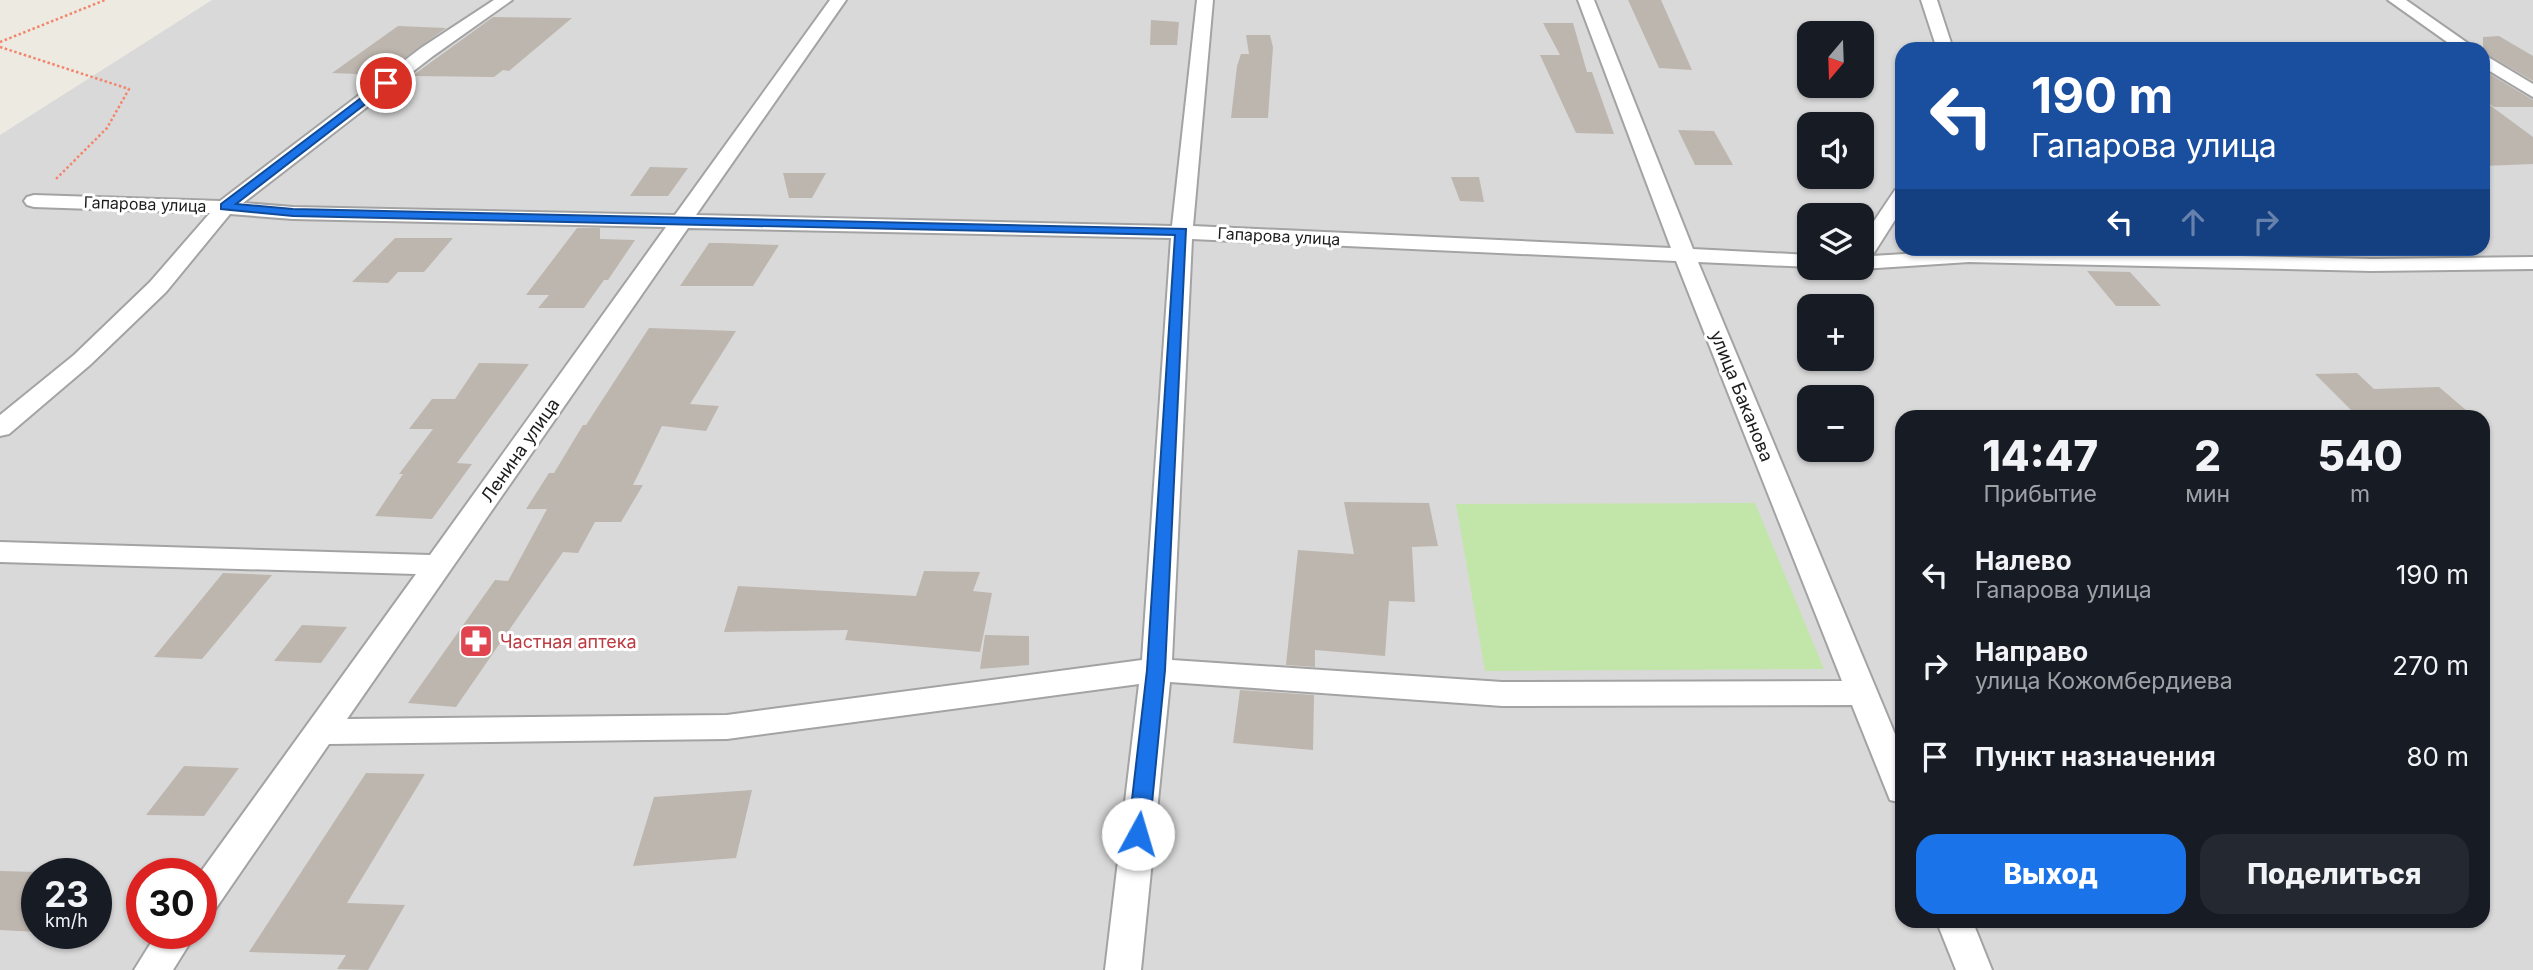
<!DOCTYPE html>
<html lang="ru">
<head>
<meta charset="utf-8">
<style>
  :root { --surface:#171b24; --page:#242831; --text:#f1f3f6; --muted:#9ea1a6; --accent:#1a73e8 }
  body { margin:0; font-family:Inter,sans-serif; background:var(--page); color:var(--text); height:100vh; display:flex; flex-direction:column; font-size:26px; white-space:nowrap }
  * { box-sizing:border-box; margin:0 }
  p { font-size:23px; color:var(--muted) }
  .icon { flex:none; width:38px; height:38px; fill:none; stroke:currentColor; stroke-width:2; stroke-linecap:round; stroke-linejoin:round }
  .map { position:relative; flex:1; overflow:hidden }
  .drawer { position:absolute; left:1895px; top:410px; width:595px; height:518px; display:flex; flex-direction:column; background:var(--surface); border-radius:21px; box-shadow:0 2px 5px #0004 }
  .drawer>* { flex:none }
  .hud { position:absolute; left:1895px; top:42px; width:595px; height:214px; border-radius:21px; box-shadow:0 2px 5px #0004; background:#1a4fa0; color:#fff; overflow:hidden }
  .needle { width:46px; rotate:199deg }
  .tools { position:absolute; left:1797px; top:21px; display:grid; gap:14px }
  .tools a { display:grid; place-items:center; width:77px; height:77px; border-radius:14px; background:var(--surface); box-shadow:0 2px 5px #0004; font-size:35px }
  .speed { position:absolute; left:21px; top:858px; display:flex; gap:14px; font-size:35px; font-weight:700; text-align:center }
  .speed>* { display:grid; place-content:center; width:91px; height:91px; border-radius:50%; background:var(--surface); box-shadow:0 2px 5px #0004; line-height:1 }
  .speed small { font-size:18px; font-weight:400 }
  .speed .limit { border:10px solid #d22; background:#fff; color:#111 }
  .pin { position:absolute; display:grid; place-items:center; width:60px; height:60px; color:#fff; margin:-30px; border:4px solid #fff; border-radius:50%; box-shadow:0 2px 7px #0007 }
  .me { position:absolute; width:77px; margin:-38px; rotate:6deg; stroke-linejoin:round; filter:drop-shadow(0 0 5px #0008) }
  .turn { display:flex; align-items:center; gap:24px; height:147px; padding:0 21px; font-size:32px }
  .turn .icon { width:91px; height:91px; stroke-width:2.5 }
  .turn b { display:block; font-size:49px; line-height:60px }
  .lanes { display:flex; align-items:center; height:66px; padding:0 21px; background:#0003; justify-content:center; gap:35px; direction:ltr }
  .lanes .off { opacity:.35 }
  .eta { display:flex; justify-content:space-evenly; align-items:center; height:119px; text-align:center }
  .eta b { font-size:42px; font-weight:800; line-height:49px }
  .button { display:flex; gap:14px; margin-top:auto; padding:14px 21px }
  .button a { flex:1; height:80px; border-radius:21px; background:var(--accent); color:#fff; font-size:28px; font-weight:800; line-height:80px; text-align:center }
  .button a+a { background:var(--page); color:var(--text) }
  ul { padding:0; list-style:none }
  li { display:flex; align-items:center; gap:21px; height:91px; padding:0 21px }
  li div { flex:1 }
  li b { display:block; font-size:26px }
  li em { font-style:normal }
  .map>svg:first-child { display:block }
  .residential { fill:#dad9d9; fill-rule:evenodd }
  .grass { fill:#c2e5a9 }
  .building { fill:#bdb6ae }
  .lines { fill:none; stroke-linecap:round; stroke-linejoin:round }
  .minor-casing { stroke:#a3a3a3; stroke-width:4 }
  .path { stroke:#f3856d; stroke-width:2.5; stroke-dasharray:2.5 2.5; stroke-linecap:butt }
  .minor { fill:#fff; fill-rule:evenodd }
  .route { fill:#1a73e8; stroke:#114b97; stroke-width:2 }
  .labels { text-anchor:middle; dominant-baseline:central; stroke-width:6; stroke-linejoin:round; paint-order:stroke }
  .far-street-label { font-size:16px; fill:#1c1c1c; stroke:#fff }
  .street-label { font-size:18px; fill:#1c1c1c; stroke:#fff }
  .health-label { font-size:18px; fill:#be3a42; stroke:#fff; text-anchor:start }
</style>
</head>
<body>
<div class="map">
<svg width="2533" height="970" viewBox="0 0 2533 970">
  <rect width="100%" height="100%" fill="#edeae2"/>
  <!-- residential -->
  <path class="residential" d="M212,0h2321v970h-2533v-835zM1810,33h52v53h-52zM1902,49h581v199h-581zM1810,124h52v53h-52zM1810,215h52v53h-52zM1810,306h52v53h-52zM1810,397h52v53h-52zM1902,416h581v504h-581zM37,873h59v60h-59zM142,873h59v60h-59z"/>
  <!-- grass -->
  <path class="grass" d="M1755,503l69,166 -339,2 -29,-167z"/>
  <!-- building -->
  <path class="building" d="M1628,0h33l31,70 -33,-2z
    M493,17l79,1 -63,53 -6,-1 -9,7 -82,-1z
    M1151,20l28,2 -2,23h-27z
    M1543,23h30l14,49h5l22,62 -38,-1 -36,-78h20z
    M398,26l48,2 -65,47 -49,-2z
    M1246,35h24l3,12 -5,71h-37l6,-52 4,-12h8z
    M2499,36l34,20v25l-50,-29v-15z
    M2483,70l50,30v7h-39l-11,-8z
    M2483,100l50,37v27l-50,2z
    M1678,130l36,1 19,34h-38z
    M650,167l38,1 -20,28h-38z
    M783,173h43l-14,25h-23z
    M1451,177h28l5,25 -24,-1z
    M577,228h23v11l35,1 -27,40h-4l-20,28h-46l11,-13h-23z
    M395,238h58l-29,34h-26l-10,11 -36,-1z
    M709,243h13l57,2 -26,41h-73z
    M2087,271l43,1 31,34h-45z
    M649,328l87,3 -46,73 29,2 -13,25 -44,-5 -29,59h10l-22,37h-26l-17,31 -15,-1 -107,155 -48,-4 87,-123 13,1 39,-72h-21l23,-36h5l29,-48h3z
    M479,363l50,1 -72,99 15,1 -40,55 -57,-3 28,-42h-4l34,-45h-24l23,-30h23z
    M2357,373l17,16 65,-2 34,29h-116l-42,-42z
    M1344,502l85,1 9,43 -26,1 3,55 -26,-1 -4,55 -70,-6v17l-29,-2 12,-115 56,4z
    M924,571l56,1 -7,19 19,2 -12,59 -135,-12 3,-10 -124,2 14,-46 178,10z
    M223,573l49,2 -70,84 -48,-2z
    M302,625l45,2 -26,36 -47,-2z
    M985,635l44,1v29l-49,4z
    M1240,690l74,5 -1,55 -80,-7z
    M184,766l55,2 -35,48 -58,-1z
    M366,773l59,1 -78,129 58,2 -37,65 -31,-1 9,-14 -97,-3z
    M752,790l-16,68 -103,8 21,-69z
    M0,871l37,1v60l-37,-2z"/>
  <g class="lines">
    <!-- minor casing -->
    <g class="minor-casing">
      <path id="minor" d="M494,0h18l-79,56 -190,147 50,4 382,8 155,-215h16l-150,215 476,11 25,-226h16l-20,226 478,22 -93,-248h16l99,249 117,6v12l-112,-5 204,489v52l-12,-3 -38,-95 -350,1 -332,-24 -29,288h-36l34,-286 -412,55 -398,5 -115,167 -13,5 -1,-43 216,-299 -416,-12v-20l430,13 236,-328 -373,-8 -63,-5 -64,78 -76,73 -81,69 -9,2v-21l74,-60 76,-73 60,-69 -176,-6 -7,-2 -3,-4 3,-4 7,-2 186,6 201,-153zM688,228l483,10 -29,422 -415,55 -380,4zM1192,239l484,22 166,420 -340,1 -330,-22z
        M1921,0h16l16,49h-16z
        M2388,0h18l70,49h-19z
        M2483,54l50,30v13l-50,-30z
        M1902,188v21l-30,47 97,-6 403,9 161,-2v12l-161,2 -403,-9 -107,7 -7,-1h7v-29l33,-49z
        M1936,920h36l20,50h-36z
        M157,933h39l-23,37h-39z"/>
    </g>
    <!-- path -->
    <path class="path" d="M0,42l105,-42
      M0,47l129,42 -22,39 -52,52"/>
    <!-- minor -->
    <use href="#minor" class="minor"/>
  </g>
  <!-- route -->
  <path class="route" d="M386,79l4,1v5l-154,119 57,5 893,20 -21,441 -16,164 -3,6 -8,2 -7,-2 -3,-6 19,-164 28,-435 -882,-19 -72,-7v-5z"/>
  <!-- icons -->
  <defs>
    <g id="pharmacy-square" transform="scale(1.75)"><rect x="-9" y="-9" width="18" height="18" rx="4" fill="#e0444e" stroke="#fff"/><path d="M-2-6h4v4h4v4h-4v4h-4v-4h-4v-4h4Z" fill="#fff"/></g>
  </defs>
  <g fill-rule="evenodd">
    <use href="#pharmacy-square" x="476" y="641"/>
  </g>
  <g class="labels">
    <!-- far-street labels -->
    <g class="far-street-label">
      <text transform="translate(145 204) rotate(2)">Гапарова улица</text>
      <text transform="translate(1279 236) rotate(3)">Гапарова улица</text>
    </g>
    <!-- street labels -->
    <g class="street-label">
      <text transform="translate(1742 396) rotate(68)">улица Баканова</text>
      <text transform="translate(520 450) rotate(-55)">Ленина улица</text>
    </g>
    <!-- health labels -->
    <g class="health-label">
      <text x="500" y="641">Частная аптека</text>
    </g>
  </g>
</svg>
<div class="tools">
<a><svg class="needle" viewBox="-14 -14 28 28"><path d="M0-13l5 13h-10z" fill="#e53935"/><path d="M0 13l5-13h-10z" fill="#9ea1a6"/></svg></a>
<a><svg class="icon" aria-label="sound" viewBox="0 0 24 24"><path d="M4 9h4l5-4v14l-5-4H4zM17 9q2 3 0 6"/></svg></a>
<a><svg class="icon" aria-label="layers" viewBox="0 0 24 24"><path d="M12 4l9 5-9 5-9-5zM3 14l9 5 9-5"/></svg></a>
<a>+</a>
<a>−</a>
</div>
<div class="speed"><div>23<small>km/h</small></div><div class="limit">30</div></div>
<div class="pin" style="left:386px;top:83px;background:#d93025"><svg class="icon" aria-label="arrive" viewBox="0 0 24 24"><path d="M6 21V4h12l-3 4 3 4H6"/></svg></div>
<svg class="me" style="left:1138px;top:834px" viewBox="-20 -20 40 40"><circle r="19" fill="#fff"/><path d="M0-13L10 11 0 6-10 11z" fill="#1a73e8"/></svg>
<div class="hud">
<div class="turn"><svg class="icon" aria-label="left" viewBox="0 0 24 24"><path d="M17 20v-9H6M10 6l-5 5 5 5"/></svg><div><b>190 m</b>Гапарова улица</div></div>
<div class="lanes"><svg class="icon" aria-label="left" viewBox="0 0 24 24"><path d="M17 20v-9H6M10 6l-5 5 5 5"/></svg><svg class="icon off" aria-label="ahead" viewBox="0 0 24 24"><path d="M12 20V5M6 11l6-6 6 6"/></svg><svg class="icon off" aria-label="right" viewBox="0 0 24 24"><path d="M7 20v-9h11M14 6l5 5-5 5"/></svg></div>
</div>
<section class="drawer">
<div class="eta">
<div><b>14:47</b><p>Прибытие</p></div>
<div><b>2</b><p>мин</p></div>
<div><b>540</b><p>m</p></div>
</div>
<ul>
<li><svg class="icon" aria-label="left" viewBox="0 0 24 24"><path d="M17 20v-9H6M10 6l-5 5 5 5"/></svg><div><b>Налево</b><p>Гапарова улица</p></div><em>190 m</em></li>
<li><svg class="icon" aria-label="right" viewBox="0 0 24 24"><path d="M7 20v-9h11M14 6l5 5-5 5"/></svg><div><b>Направо</b><p>улица Кожомбердиева</p></div><em>270 m</em></li>
<li><svg class="icon" aria-label="arrive" viewBox="0 0 24 24"><path d="M6 21V4h12l-3 4 3 4H6"/></svg><div><b>Пункт назначения</b></div><em>80 m</em></li>
</ul>
<div class="button"><a>Выход</a><a>Поделиться</a></div>
</section>
</div>
</body>
</html>
